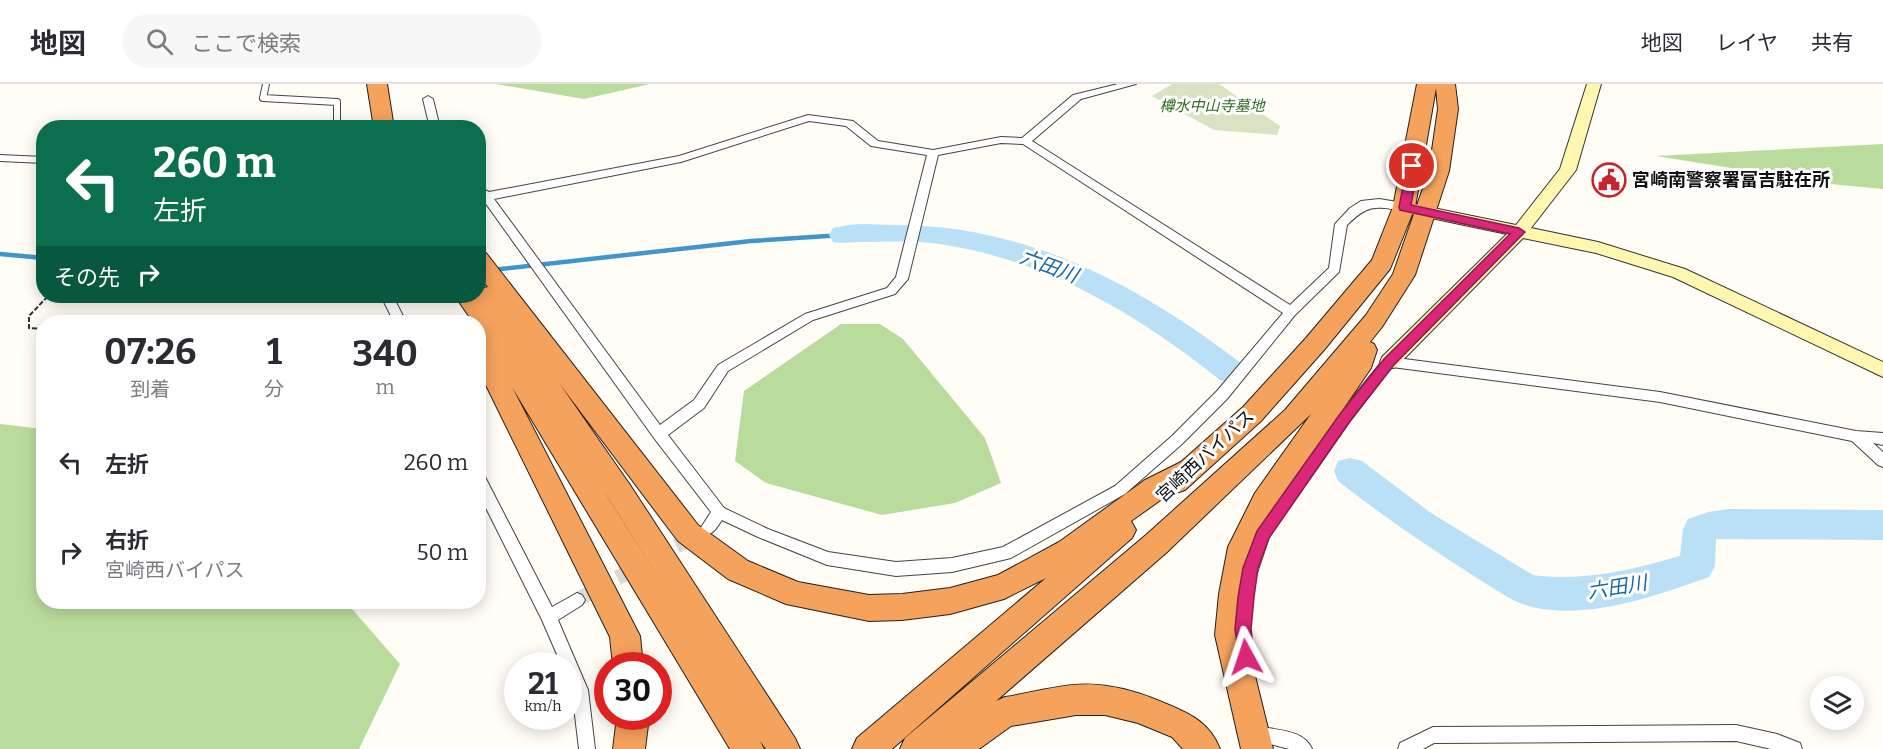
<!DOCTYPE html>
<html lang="ja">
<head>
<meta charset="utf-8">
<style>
  :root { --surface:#fff; --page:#f7f7f7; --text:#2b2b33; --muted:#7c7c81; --line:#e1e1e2 }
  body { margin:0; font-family:Bitter,"Noto Sans JP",serif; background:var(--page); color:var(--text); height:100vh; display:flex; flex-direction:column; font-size:22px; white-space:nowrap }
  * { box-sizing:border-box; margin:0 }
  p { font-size:20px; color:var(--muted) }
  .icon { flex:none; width:33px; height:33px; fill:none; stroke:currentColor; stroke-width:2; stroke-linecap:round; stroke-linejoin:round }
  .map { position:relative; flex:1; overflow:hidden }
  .sheet { position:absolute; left:36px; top:231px; width:450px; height:294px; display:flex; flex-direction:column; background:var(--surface); border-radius:24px; box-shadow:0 3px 15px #0003 }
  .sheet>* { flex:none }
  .guide { position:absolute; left:36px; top:36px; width:450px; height:183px; border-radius:24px; box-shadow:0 3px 15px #0003; background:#0b6e4f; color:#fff; overflow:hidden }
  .tools { position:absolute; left:1810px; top:592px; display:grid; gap:12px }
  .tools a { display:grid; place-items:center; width:54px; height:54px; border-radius:50%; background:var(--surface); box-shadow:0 3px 15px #0003; font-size:30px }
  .speed { position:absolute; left:504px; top:568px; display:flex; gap:12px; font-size:30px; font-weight:700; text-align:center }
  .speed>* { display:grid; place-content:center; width:78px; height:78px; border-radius:50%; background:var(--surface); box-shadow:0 3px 15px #0003; line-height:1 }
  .speed small { font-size:15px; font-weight:400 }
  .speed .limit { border:9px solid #d22; background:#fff; color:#111 }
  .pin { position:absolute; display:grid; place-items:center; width:51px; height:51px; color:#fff; margin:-26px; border:3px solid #fff; border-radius:50%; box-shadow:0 2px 6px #0007 }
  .me { position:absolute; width:66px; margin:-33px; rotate:355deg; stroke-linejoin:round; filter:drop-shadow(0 0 4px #0008) }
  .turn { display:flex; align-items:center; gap:21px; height:126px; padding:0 18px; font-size:27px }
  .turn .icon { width:78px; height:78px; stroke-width:2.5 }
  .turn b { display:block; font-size:42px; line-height:51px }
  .then { display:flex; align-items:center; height:57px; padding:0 18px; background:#0003; gap:12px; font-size:22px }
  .eta { display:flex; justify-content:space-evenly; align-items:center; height:102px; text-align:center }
  .eta b { font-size:36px; font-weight:700; line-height:42px }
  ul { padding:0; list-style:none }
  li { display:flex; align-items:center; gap:18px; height:90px; padding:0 18px }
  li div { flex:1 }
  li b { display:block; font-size:22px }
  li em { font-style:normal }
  header { display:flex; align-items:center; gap:36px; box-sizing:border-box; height:84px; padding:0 30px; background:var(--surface); border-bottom:2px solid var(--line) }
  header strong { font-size:28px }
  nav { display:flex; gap:33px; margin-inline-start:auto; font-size:21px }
  .search { width:420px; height:54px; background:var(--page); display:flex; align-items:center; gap:15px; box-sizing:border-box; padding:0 21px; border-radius:33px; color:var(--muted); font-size:22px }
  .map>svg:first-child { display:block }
  .forest { fill:#b9dc9c }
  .cemetery { fill:#d9e3c4 }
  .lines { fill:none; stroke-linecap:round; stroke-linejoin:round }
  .stream { stroke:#3f96cf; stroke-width:4.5 }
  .river { fill:#b9e0f7; fill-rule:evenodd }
  .street-tunnel { stroke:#dbdad3; stroke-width:15; stroke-dasharray:15 8; stroke-linecap:butt }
  .lane-casing { stroke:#444; stroke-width:8 }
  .street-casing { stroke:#444; stroke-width:2 }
  .secondary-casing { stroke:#333; stroke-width:2 }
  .highway-casing { stroke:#222; stroke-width:2 }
  .path { stroke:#333; stroke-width:2; stroke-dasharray:5 2; stroke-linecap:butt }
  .lane { stroke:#fff; stroke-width:6 }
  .street { fill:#fff; fill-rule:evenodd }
  .secondary { fill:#fff6b0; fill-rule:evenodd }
  .highway { fill:#f5a25d; fill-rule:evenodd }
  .route { fill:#db2777; stroke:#8e194d; stroke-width:1.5 }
  .labels { text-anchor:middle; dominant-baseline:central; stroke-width:6; stroke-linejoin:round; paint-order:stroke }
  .far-park-label { font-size:15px; font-style:italic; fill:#2f6b1f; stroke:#fff }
  .poi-label { font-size:18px; font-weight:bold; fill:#111; stroke:#fff; text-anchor:start }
  .street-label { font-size:18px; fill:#111; stroke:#fff }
  .water-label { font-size:20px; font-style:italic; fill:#1768a6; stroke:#fff }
</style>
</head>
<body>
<header>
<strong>地図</strong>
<div class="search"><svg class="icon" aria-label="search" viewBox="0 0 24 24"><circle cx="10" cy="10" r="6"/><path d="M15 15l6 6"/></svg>ここで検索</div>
<nav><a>地図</a><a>レイヤ</a><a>共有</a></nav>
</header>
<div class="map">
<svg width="1883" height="665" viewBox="0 0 1883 665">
  <rect width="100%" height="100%" fill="#fffdf5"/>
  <!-- forest -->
  <path class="forest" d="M496,0h154l-66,15z
    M1883,60v45l-52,-5 -175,-28z
    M841,240h39l23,15 82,99 16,45 -46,20 -73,12 -116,-32 -31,-22 9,-70z
    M0,340l43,5 1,173h302l54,62 -41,85h-359z"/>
  <!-- cemetery -->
  <path class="cemetery" d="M1172,0h47l61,42 -3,9 -63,-5 -62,-34z"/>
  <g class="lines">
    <!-- stream -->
    <path class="stream" d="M0,170l44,4
      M492,186l259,-29 92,-6"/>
    <!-- river -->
    <path class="river" d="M849,141c15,-2 30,0 46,0 132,0 244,60 347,139l4,8 -4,8 -11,4 -11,-4c-83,-66 -175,-121 -281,-136 -25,-4 -54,-2 -79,-2 -10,0 -17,2 -27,0l-4,-7 4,-7z
      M1350,374l12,3 69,52 102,62c50,7 99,-5 147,-19l3,-27 5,-10 20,-7 21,-3 154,1v30l-167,-1 -1,27 -6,11c-53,19 -120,43 -177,30 -20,-5 -35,-17 -52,-27 -49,-31 -96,-63 -142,-99l-4,-10 4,-10z"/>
    <!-- street-tunnel -->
    <path class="street-tunnel" d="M656,473l41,-22
      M577,516l62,-34"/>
    <!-- lane casing -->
    <g class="lane-casing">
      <path id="lane" d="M266,0l-3,14 74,4v26"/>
    </g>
    <!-- street casing -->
    <g class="street-casing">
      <path id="street" d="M1118,0h18l-55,15 -49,42 258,164 39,-37 6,-44 15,-16 11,-7 18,-2 25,4 6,4 -6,4c-29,-5 -36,-7 -57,14l-8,47 -44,43 -68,84 -45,45 -57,50 -114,64 -59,14 -56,4 -69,-11 -69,-28 -36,-17c-6,8 -9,17 -20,13l-2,-4 11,-17 -57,-74 -170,-237 -6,1v-16l11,6 190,-36 129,-41 45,6 25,20 55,9 68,-13 21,1 51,-43zM809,37l37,5 25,20 56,9 -31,122 -9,11 -82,26 -87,51 -24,35 -34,25 -166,-226 187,-37zM1001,59l22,1 260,169 -66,78 -45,45 -57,50 -112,61 -51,11 -56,4 -68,-10 -60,-23 -44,-21 -56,-73 36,-27 24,-37 85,-51 82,-26 13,-15 30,-124z
        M428,12l5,3 7,29h-10l-7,-29z
        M0,71l44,2v6l-44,-2z
        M381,212h12l13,26h-12z
        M1389,273l271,35 196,39 27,2v12l-10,-2 10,9v15l-5,-2 -26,-24 -192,-39 -268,-35 -42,54 -81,116 -15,45 -5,2 -5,-2 -3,-5 16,-46 83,-118 44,-54z
        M478,387l5,2 69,134 25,-14 5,2 3,5 -3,5 -24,15 30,70 7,59h-16l-7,-59 -4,-8v-16h-6l-20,-46 -64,-128z
        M1736,641l41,9 23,9 2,6h-31l-35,-8 -302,2 -11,6h-25l2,-6 33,-16z
        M1268,644c16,3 37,4 44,21h-23l-27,-7 -2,-6 2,-6z"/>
    </g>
    <!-- secondary casing -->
    <g class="secondary-casing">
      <path id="secondary" d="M1587,0h14l-25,86 -45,58 67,14 87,27 198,93v15l-210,-100 -77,-24 -73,-15 -127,129 -7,2 -7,-2 -2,-5 2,-5 125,-123 -109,-23 -2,-4 2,-4 6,-1 112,23 44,-56z"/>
    </g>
    <!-- highway casing -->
    <g class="highway-casing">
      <path id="highway" d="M367,0h20l7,44h-20z
        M1417,0h38l3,25 -9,62 -34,104 -33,52 -12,15 4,2 3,6 -6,18 -96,141 -19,38 -9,47 -2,41 28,114h-32l-26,-114 4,-41 9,-47 27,-54 56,-79 -145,139 -170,148 9,-4c32,-5 69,-17 102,-11 22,3 42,10 62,19 24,10 41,19 51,44h-37l-11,-12 -34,-14 -33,-8h-29l-65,11 -32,23h-79l5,-11 241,-203 139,-125 81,-95 27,-41 36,-103 9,-62 -2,-21 -21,119 -25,62 -66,81 -63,71 -76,69 -9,3 -4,-1 -41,29 5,9 -4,8 -240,211h-40l5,-11 189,-160 -42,21 -54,15 -48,6 -33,1 -83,-17 -58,-25 -50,-38 -119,-158 71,102 165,253 5,11h-34l-6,-8 4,8h-34l-218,-362 128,249 3,30h-30l-3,-29 -132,-268v-34l4,1 -4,-5v-9h-5l-18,-26h23l1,-7 9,-2 -10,-12v-25l8,3 212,272 50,36 50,21 71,13 33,-1 48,-6 48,-13 61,-33 86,-62 36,-18 62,-55 63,-69 66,-78 21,-53zM602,404l8,13 58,92z
        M617,633h32l-4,32h-32z"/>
    </g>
    <!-- path -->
    <path class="path" d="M44,245l-15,-1v-12l19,-20"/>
    <!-- lane -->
    <use href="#lane" class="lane"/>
    <!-- street -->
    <use href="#street" class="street"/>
    <!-- secondary -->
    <use href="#secondary" class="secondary"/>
    <!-- highway -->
    <use href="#highway" class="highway"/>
  </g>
  <!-- route -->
  <path class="route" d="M1412,79l6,3 -7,39 108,23 6,4 -132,134 -43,55 -81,117 -11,30 -4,29 -3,32 3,28 -2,5 -6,2 -6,-2 -5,-33 3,-32 5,-29 14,-37 83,-117 44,-55 126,-125 -110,-24 -1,-3 8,-41z"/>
  <!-- icons -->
  <defs>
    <g id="civic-ring" transform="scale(1.725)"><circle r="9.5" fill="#fff" stroke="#c4262e" stroke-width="1.5"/><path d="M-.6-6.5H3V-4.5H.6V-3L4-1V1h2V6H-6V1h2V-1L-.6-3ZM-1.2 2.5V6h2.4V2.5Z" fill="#c4262e"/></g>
  </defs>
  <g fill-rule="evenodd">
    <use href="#civic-ring" x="1609" y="96"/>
  </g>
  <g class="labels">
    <!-- far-park labels -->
    <g class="far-park-label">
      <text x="1212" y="22">樽水中山寺墓地</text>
    </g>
    <!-- poi labels -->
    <g class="poi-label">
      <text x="1632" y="96">宮崎南警察署富吉駐在所</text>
    </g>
    <!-- street labels -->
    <g class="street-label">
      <text transform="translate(1205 372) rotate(-43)">宮崎西バイパス</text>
    </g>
    <!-- water labels -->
    <g class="water-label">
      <text transform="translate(1049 182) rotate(20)">六田川</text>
      <text transform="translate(1617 503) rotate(-9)">六田川</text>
    </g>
  </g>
</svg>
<div class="tools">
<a><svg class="icon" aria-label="layers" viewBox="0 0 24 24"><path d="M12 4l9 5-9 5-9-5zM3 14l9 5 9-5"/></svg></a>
</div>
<div class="speed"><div>21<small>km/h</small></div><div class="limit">30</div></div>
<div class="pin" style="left:1412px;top:82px;background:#d93025"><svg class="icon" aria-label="arrive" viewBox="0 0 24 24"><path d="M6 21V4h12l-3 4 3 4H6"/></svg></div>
<svg class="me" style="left:1246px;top:573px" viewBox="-20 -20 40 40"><path d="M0-17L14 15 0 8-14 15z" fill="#db2777" stroke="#fff" stroke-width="4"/></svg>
<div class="guide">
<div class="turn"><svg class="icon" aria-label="left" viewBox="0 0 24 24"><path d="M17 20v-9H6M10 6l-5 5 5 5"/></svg><div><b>260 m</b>左折</div></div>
<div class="then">その先<svg class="icon" aria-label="right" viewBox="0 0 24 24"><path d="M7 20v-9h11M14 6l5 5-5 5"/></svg></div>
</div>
<section class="sheet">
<div class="eta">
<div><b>07:26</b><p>到着</p></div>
<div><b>1</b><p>分</p></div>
<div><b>340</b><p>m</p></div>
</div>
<ul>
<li><svg class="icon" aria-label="left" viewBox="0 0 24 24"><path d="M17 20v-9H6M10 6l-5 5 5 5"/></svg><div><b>左折</b></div><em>260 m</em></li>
<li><svg class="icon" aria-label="right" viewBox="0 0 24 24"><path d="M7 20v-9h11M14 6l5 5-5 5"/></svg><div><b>右折</b><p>宮崎西バイパス</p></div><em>50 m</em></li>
</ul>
</section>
</div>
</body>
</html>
